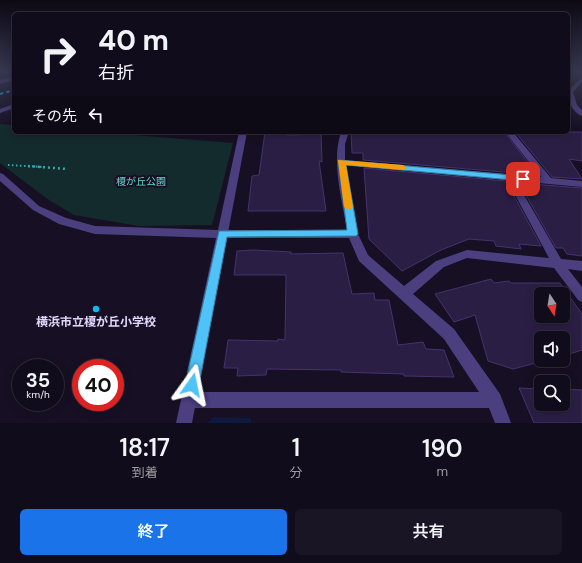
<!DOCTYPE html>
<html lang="ja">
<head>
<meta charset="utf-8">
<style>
  :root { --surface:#110c1b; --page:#1a1524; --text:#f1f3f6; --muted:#9c9ba3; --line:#302c3a; --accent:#1a73e8 }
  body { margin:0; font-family:"DM Sans","Noto Sans JP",sans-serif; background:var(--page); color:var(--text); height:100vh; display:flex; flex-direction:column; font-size:15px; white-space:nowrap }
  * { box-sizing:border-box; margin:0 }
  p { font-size:13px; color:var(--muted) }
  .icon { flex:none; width:22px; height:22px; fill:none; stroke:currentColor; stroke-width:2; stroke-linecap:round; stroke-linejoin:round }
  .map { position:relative; height:423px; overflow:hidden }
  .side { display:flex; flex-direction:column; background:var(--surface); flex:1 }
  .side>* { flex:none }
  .hud { position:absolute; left:12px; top:12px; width:558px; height:122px; border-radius:6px; box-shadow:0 2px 10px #0003,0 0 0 1px var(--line); background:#110c1b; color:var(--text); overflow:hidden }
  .needle { width:26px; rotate:168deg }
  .controls { position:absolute; left:534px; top:287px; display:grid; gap:8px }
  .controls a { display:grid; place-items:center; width:36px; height:36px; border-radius:6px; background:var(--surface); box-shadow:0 2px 10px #0003,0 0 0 1px var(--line); font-size:20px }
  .speed { position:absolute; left:12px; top:359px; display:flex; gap:8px; font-size:20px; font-weight:700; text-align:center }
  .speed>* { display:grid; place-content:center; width:52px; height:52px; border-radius:50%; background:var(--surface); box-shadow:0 2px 10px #0003,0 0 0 1px var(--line); line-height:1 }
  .speed small { font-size:10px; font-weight:400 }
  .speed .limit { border:6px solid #d22; background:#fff; color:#111 }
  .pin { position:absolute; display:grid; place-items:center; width:34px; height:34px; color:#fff; margin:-17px; border-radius:8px; box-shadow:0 2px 6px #0006 }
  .me { position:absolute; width:44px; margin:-22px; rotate:12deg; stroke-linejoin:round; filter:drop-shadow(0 0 3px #0008) }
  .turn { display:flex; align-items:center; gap:14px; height:84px; padding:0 20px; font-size:18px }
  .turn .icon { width:52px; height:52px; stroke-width:2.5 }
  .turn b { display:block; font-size:28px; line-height:34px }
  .then { display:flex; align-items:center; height:38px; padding:0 20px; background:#0003; gap:8px; font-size:15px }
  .eta { display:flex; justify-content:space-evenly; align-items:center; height:68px; text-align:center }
  .eta b { font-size:24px; font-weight:600; line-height:28px }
  .primary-button { display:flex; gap:8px; margin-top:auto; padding:8px 20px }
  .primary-button a { flex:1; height:46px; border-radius:6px; background:var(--accent); color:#fff; font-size:16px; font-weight:600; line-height:46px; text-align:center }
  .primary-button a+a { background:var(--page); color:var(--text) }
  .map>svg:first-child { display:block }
  .green { fill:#142b2e }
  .water { fill:#0e1940 }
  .building { fill:#2b1e44; stroke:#46326e; fill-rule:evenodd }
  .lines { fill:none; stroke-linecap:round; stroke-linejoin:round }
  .path-far1 { stroke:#38a5ae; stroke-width:2; stroke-dasharray:1.5 2.5; stroke-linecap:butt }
  .path { stroke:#38a5ae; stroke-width:2.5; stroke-dasharray:2 3; stroke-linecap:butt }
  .minor { fill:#4b3f80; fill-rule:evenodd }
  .tertiary { fill:#4b3f80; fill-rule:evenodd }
  .rail { stroke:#11b8ed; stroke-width:2; stroke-dasharray:3.5 3; stroke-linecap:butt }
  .route { fill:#4fc3f7; stroke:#337fa1 }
  .slow { fill:#f59e0b }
  .poi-dot { fill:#11b8ed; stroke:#171024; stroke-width:1.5 }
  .labels { text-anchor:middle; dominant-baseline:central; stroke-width:4; stroke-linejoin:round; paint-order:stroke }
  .park-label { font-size:10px; fill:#67d7cb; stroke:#171024 }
  .near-poi-label { font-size:12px; font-weight:bold; fill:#e0d7fc; stroke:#171024 }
</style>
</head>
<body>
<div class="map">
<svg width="582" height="423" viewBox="0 0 582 423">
  <rect width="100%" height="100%" fill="#171024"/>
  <!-- green -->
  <path class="green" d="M0,124l14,1v7h82l137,11 -21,82 -73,1 -65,-11 -28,-17 -46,-35z"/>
  <!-- water -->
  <path class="water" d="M213,417l38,1v5h-43z"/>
  <!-- building -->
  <path class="building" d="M265,132h22v3l34,-1 1,28 -3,-1 7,50h-78l4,-35 7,-1z
    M351,132h153l34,43 -175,-15v-7h-11z
    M515,132h67v29l-13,-2 13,20 -30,-2z
    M364,168l142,13 35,65 -22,-2 2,5 -25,-3 -2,-5 -25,-2 -28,11 -39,21 -33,-32z
    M519,183l63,5v68l-15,-2 -4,-6h-7z
    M253,250l38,2v2l52,-1 9,41 22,-1 1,7h14l9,45 25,-3 3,7 18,1 10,27 -50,-1v-2l-63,-2v-2l-74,-1 -1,6 -29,1 1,-8h-14l4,-28 50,1v-2l7,1 1,-65h-52l3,-24z
    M491,279l3,4 15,-2 2,2h49l22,31v36l-19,6v-18h-22v22h6l-34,9 -25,-8 -13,-46 -21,7 -19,-28zM541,294h22v22h-22z
    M519,388l22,1v15h22v-15l19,1v33h-48z"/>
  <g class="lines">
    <!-- path-far1 -->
    <path class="path-far1" d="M8,165l35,2"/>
    <!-- path -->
    <path class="path" d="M28,166l39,3"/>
    <!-- minor -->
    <path class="minor" d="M14,76v4l-14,4v-4z
      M582,77v5l-9,10 4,13 5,5v6c-10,-4 -14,-15 -14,-25z
      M341,132h8l-4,12v16l196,17 -36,-45h8l38,46 31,3v6l-66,-6 45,78 21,2v10l-14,-2 14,18v15l-4,-2 -24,-32 -87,-10 -23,9 -31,27 41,35 46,65 11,29h-16l-6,-15h-300l-6,-2 -2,-6 2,-6 6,-2h290l-35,-53 -85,-78 -10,-23h-127l-4,-1 -1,-3 1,-3 4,-1h125c-5,-31 -16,-68 -6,-98zM346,165l161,15 42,78 -82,-8 -31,11 -32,25 -36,-31 -10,-21z"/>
    <!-- tertiary -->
    <path class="tertiary" d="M14,104v4l-14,5v-4z
      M239,132h8l-55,291h-16l40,-185 -121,-4 -36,-10 -26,-14 -33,-29v-8l3,1 36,32 27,12 29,8 123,4z"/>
    <!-- rail -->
    <path class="rail" d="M0,94l14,-4"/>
  </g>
  <!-- sky -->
  <linearGradient id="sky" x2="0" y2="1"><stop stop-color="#0d0914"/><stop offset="0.55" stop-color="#363750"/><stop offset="1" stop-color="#363750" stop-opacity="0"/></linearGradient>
  <rect width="582" height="130" fill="url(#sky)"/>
  <!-- route -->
  <path class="route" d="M338,160l185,16 4,3 -4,2 -177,-16 12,69 -2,2 -129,1 -28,148 -2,5 -5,2 -5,-2 -2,-5 34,-154 128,-1z"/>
  <!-- slow -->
  <path class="slow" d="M338,160l65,5 4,3 -4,2 -57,-5 7,42 -4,3 -5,-3z"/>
  <!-- markers -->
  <circle class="poi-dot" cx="96" cy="309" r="4"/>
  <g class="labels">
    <!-- park labels -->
    <g class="park-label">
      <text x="141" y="181">榎が丘公園</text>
    </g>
    <!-- near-poi labels -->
    <g class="near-poi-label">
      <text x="96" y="322">横浜市立榎が丘小学校</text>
    </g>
  </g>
</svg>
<div class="controls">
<a><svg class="needle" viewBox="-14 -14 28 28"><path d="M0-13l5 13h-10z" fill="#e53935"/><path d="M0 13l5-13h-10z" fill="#9c9ba3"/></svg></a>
<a><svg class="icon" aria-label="sound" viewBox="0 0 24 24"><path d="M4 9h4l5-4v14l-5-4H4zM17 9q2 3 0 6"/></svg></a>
<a><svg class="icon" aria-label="search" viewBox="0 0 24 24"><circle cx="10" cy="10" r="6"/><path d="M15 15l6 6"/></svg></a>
</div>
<div class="speed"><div>35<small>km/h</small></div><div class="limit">40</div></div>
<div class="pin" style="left:523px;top:179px;background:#d93025"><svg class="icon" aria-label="arrive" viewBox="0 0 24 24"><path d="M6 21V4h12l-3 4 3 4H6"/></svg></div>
<svg class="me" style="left:192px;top:385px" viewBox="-20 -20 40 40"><path d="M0-17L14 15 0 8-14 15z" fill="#4fc3f7" stroke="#fff" stroke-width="4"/></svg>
<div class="hud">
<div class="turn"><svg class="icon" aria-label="right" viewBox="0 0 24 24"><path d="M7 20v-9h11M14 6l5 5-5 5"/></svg><div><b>40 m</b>右折</div></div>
<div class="then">その先<svg class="icon" aria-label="left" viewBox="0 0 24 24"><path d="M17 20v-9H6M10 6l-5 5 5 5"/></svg></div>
</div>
</div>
<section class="side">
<div class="eta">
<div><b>18:17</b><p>到着</p></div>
<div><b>1</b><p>分</p></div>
<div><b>190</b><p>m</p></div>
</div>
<div class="primary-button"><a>終了</a><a>共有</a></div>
</section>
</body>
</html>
